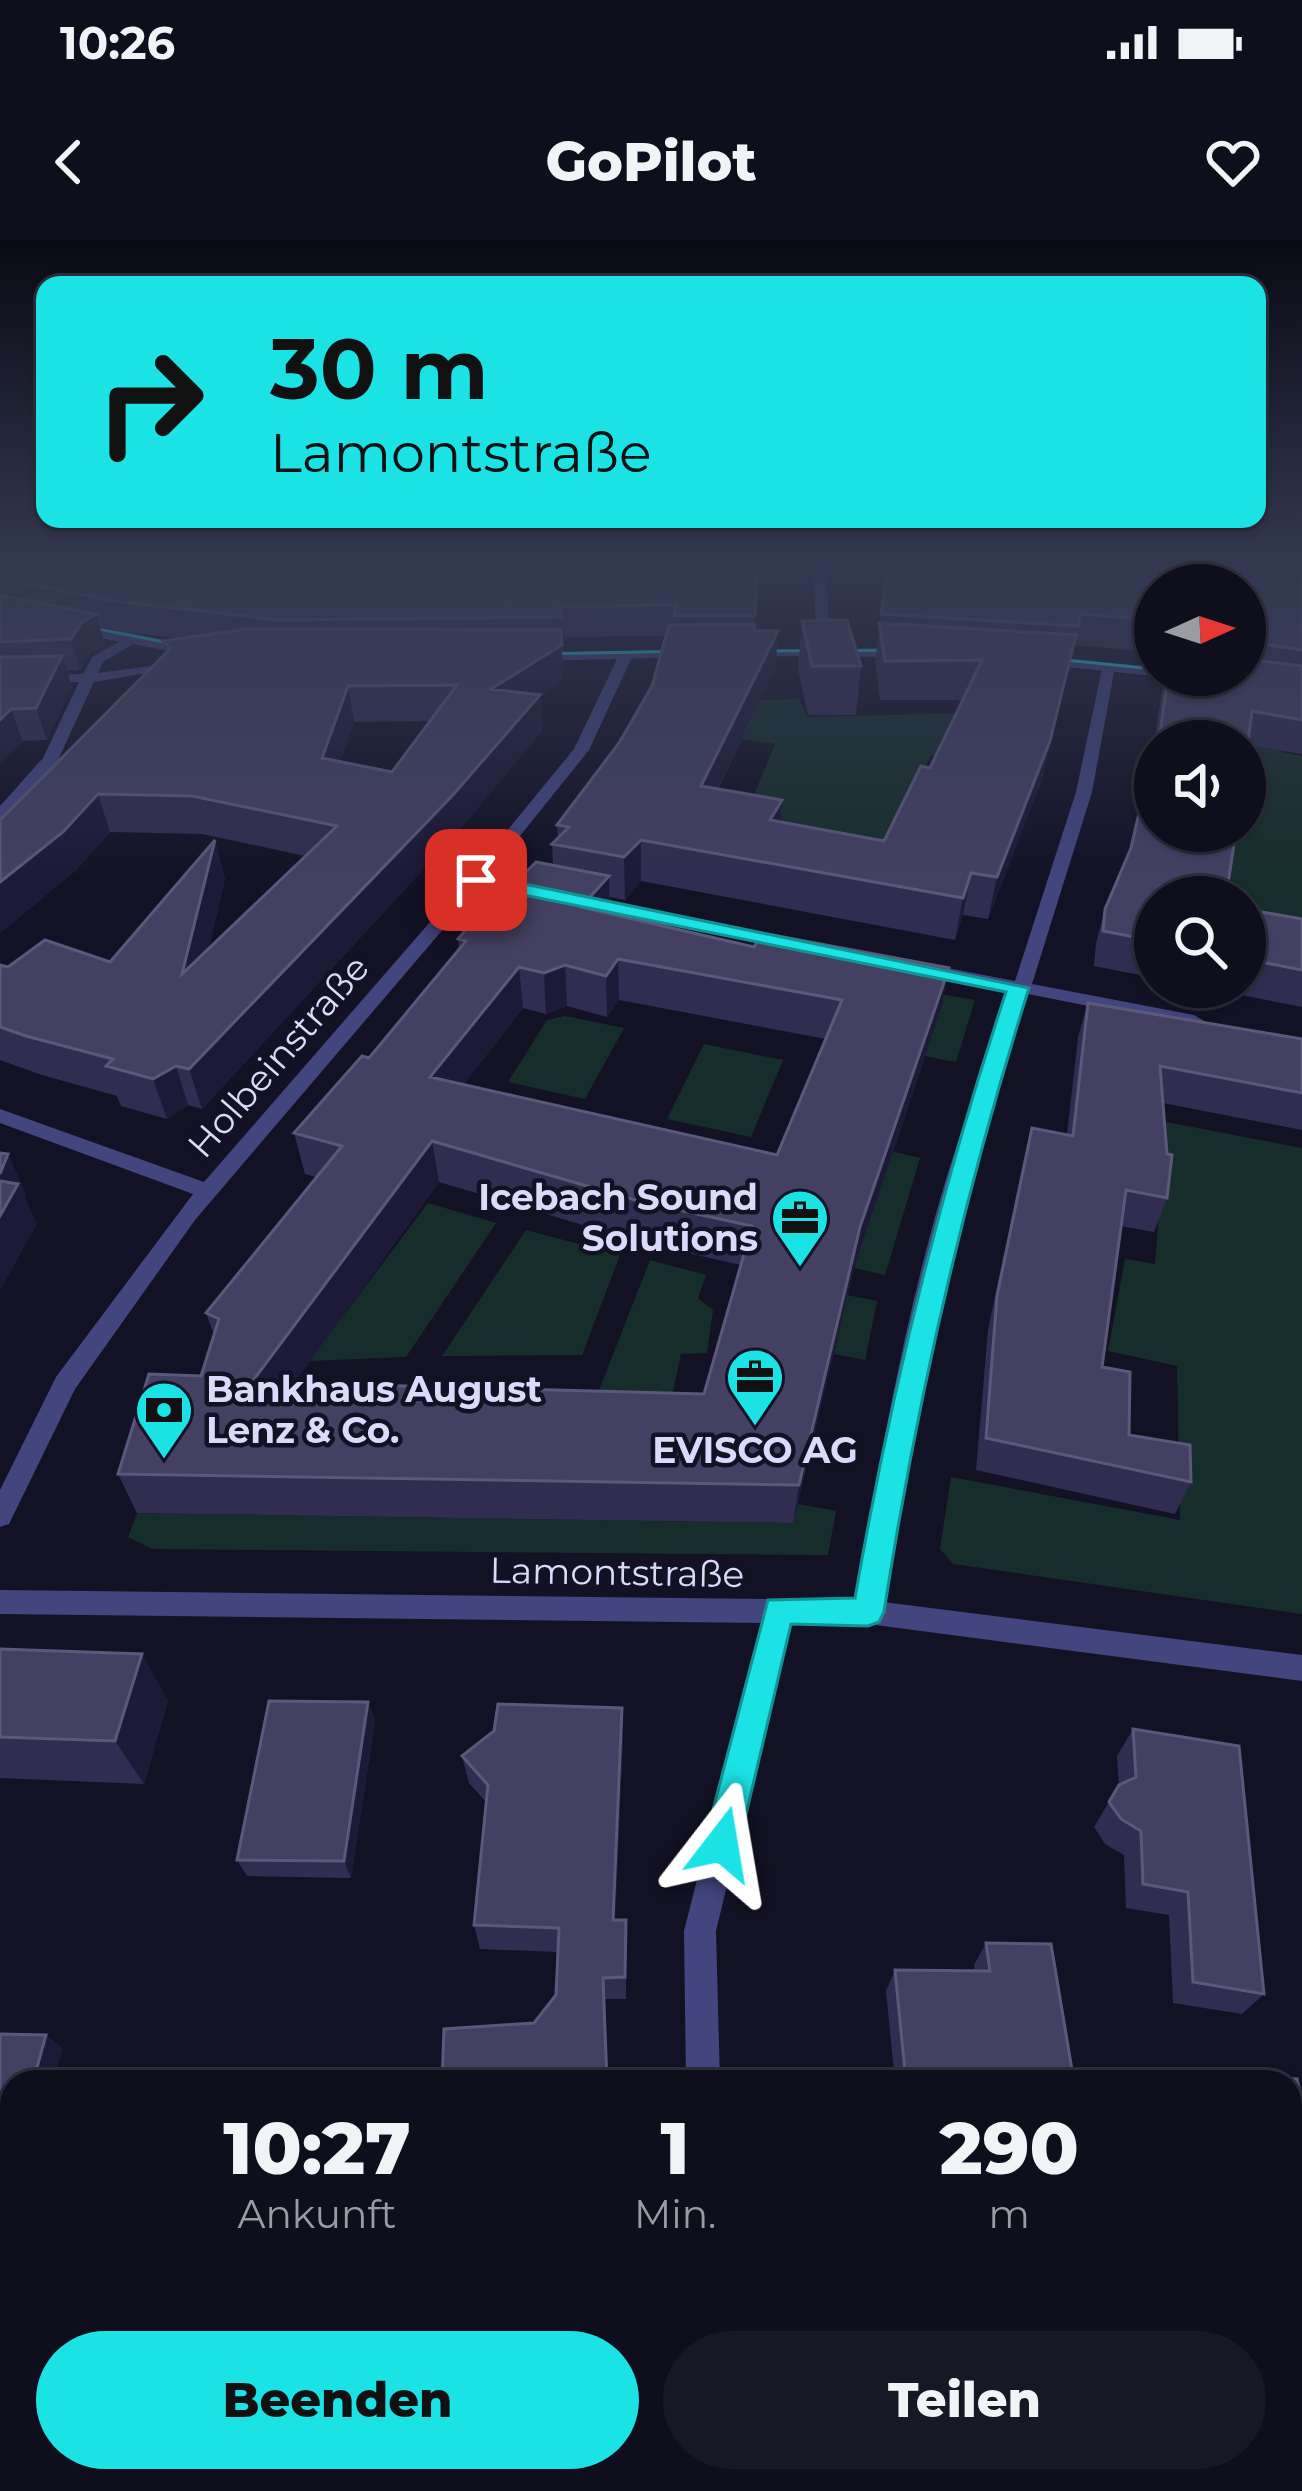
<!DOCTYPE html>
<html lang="de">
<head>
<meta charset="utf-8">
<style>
  :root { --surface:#0e0e1c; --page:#171725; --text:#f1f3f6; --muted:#9b9ca3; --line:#2e2e3b; --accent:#1be2e5 }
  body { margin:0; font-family:Montserrat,sans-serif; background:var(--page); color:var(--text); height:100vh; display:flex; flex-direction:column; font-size:45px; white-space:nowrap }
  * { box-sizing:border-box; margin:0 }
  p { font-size:39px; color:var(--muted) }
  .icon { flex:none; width:66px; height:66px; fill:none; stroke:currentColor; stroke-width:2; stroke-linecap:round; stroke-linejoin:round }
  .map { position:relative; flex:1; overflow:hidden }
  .details { position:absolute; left:0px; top:1830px; width:1302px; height:423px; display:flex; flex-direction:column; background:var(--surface); border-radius:36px 36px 0 0; box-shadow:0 3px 9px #0004,0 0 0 3px var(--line) }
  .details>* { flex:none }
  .hud { position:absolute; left:36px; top:36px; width:1230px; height:252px; border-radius:24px; box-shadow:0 3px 9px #0004,0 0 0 3px var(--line); background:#1be2e5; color:#111; overflow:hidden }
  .needle { width:78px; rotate:87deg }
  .controls { position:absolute; left:1134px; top:324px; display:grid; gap:24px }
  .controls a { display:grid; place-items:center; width:132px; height:132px; border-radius:50%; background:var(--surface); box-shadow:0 3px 9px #0004,0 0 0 3px var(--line); font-size:60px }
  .pin { position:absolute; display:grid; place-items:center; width:102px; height:102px; color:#fff; margin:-51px; border-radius:24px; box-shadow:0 6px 18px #0006 }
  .me { position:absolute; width:132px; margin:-66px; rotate:14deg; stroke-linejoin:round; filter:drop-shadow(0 0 9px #0008) }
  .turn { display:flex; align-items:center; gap:42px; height:252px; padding:0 36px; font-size:54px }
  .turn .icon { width:156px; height:156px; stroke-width:2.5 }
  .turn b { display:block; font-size:84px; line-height:102px }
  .eta { display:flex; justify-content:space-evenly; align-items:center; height:204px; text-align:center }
  .eta b { font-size:72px; font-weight:800; line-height:84px }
  .cta { display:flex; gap:24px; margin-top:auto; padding:24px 36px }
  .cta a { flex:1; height:138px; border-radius:72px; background:var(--accent); color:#111; font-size:48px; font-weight:800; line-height:138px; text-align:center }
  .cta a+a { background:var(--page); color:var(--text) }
  .status { display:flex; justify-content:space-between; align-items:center; height:84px; padding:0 60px; background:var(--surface); direction:ltr }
  .status svg { height:33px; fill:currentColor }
  header { display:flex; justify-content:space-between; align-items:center; height:156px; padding:0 36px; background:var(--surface); font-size:54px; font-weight:800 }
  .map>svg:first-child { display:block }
  .green { fill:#162e2b }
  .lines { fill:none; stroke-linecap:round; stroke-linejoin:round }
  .minor { fill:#42457e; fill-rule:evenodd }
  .tertiary { fill:#42457e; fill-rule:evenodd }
  .tram { stroke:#1be2e5; stroke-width:3 }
  .wall { fill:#312d50; fill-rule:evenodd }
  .shaded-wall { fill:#1d1a37 }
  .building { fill:#434062; stroke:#5b587a; stroke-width:3; fill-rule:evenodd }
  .route { fill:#1be2e5; stroke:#129395; stroke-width:3 }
  .labels { text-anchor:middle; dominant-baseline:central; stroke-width:9; stroke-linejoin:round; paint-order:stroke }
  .street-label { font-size:36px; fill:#dbdafb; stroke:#131225 }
  .poi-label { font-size:36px; font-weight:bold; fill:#dbdafb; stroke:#131225; text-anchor:end }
</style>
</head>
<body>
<div class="status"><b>10:26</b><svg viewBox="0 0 49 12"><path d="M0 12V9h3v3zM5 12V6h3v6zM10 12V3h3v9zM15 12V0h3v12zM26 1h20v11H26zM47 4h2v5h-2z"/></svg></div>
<header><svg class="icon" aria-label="back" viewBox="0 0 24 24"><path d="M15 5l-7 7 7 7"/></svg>GoPilot<svg class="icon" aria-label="heart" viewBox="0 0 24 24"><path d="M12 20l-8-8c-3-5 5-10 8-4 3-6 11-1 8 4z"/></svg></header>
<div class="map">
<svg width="1302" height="2251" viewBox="0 0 1302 2251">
  <rect width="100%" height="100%" fill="#131225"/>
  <!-- green -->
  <path class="green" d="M799,459l8,18 165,-4 -7,48 -34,-6 -49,102 -135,-45 28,-68 -56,-9 11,-34z
    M1279,496l2,16 21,4v193l-57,2v-54h-21l13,-66h8v-90z
    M872,743l103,17 -19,62 -32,-6z
    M565,776l59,12 -39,71 -77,-17 39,-62z
    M704,804l79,16 -32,77 -84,-18z
    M1166,882l136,26v466l-349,-50 -13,-15 11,-72 229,43 -3,-154 -69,-15 17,-92 30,5z
    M890,911l30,7 -35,117 -31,-7z
    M428,963l68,20 -90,134 -97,4z
    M526,990l94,25 -38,100 -140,1z
    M650,1020l56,15 -8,23 15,12 -6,43 -26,1 -9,41 -74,-2z
    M847,1055l30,6 -12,59 -31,-6z
    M798,1264l38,7 -8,44 -676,-6 -24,-12 9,-24 656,10z"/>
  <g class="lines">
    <!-- minor -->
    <path class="minor" d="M814,324h12l4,86 -7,4 -7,-4z
      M128,397l5,1v6l-30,18 -5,11 83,-11 7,4 -94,16 -36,78 -52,59 -6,2v-15l43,-48 36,-76 -79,2v-8l83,-2 9,-17z
      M626,411l7,4 -44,95 -102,127 59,12v8l-66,-11 -285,334 -120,169 -66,135 -9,3v-37l56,-113 137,-183 -193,-71v-14l204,73 266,-306 104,-127 45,-94z
      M1103,424l12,3 -23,125 -60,192 162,31 10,6 -10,6 -166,-33c-71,205 -112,394 -145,608l419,53v26l-434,-57 -78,-1 -74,308 4,151h-34l-2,-151 78,-308 -762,-9v-24l856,10c22,-131 45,-262 81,-390 21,-74 48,-146 74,-219l-95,-19 -9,-5 9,-5 99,19 61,-189z
      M580,656l207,41 9,5 -9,5 -213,-42 -3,-4z
      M692,2241h40v10h-40z"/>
    <!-- tertiary -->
    <path class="tertiary" d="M73,385l119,22 7,4 -7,4 -124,-23 -2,-3z
      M748,409h158l7,4 -7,4 -163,-1 -2,-3z
      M690,410l5,1v6l-163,4 -7,-4 7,-4z
      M1042,417l113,11v7h5l-5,1 -118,-12v-6z"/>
    <!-- tram -->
    <path class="tram" d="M0,370l196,38
      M742,411l168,-1
      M532,414l162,-3
      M1036,417l119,12"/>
  </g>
  <!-- wall -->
  <path class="wall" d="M0,324h758l-4,67h24l-3,38 -57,120 63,33 103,19 46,-73 33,-68h-83l-5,-38 13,-98h414v190l-55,-9 -2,-4h-90v237l-61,-12 2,-23 9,-34 22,-52 18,-70h3l16,-112h81v-90h-90v67l-81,-7 -33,137 -53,137 -25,-4 -8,25 -314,-59 -16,19 -15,-3v17l331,95 -87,259 -61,255 -656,-10 -19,-39 83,-98 13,-41 -8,-22 110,-136 -11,-3 -11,-41 75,-75 90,-109 -1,-10 46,-45 49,-29 -1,-21 6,-6 -1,-13 62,-82 33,-57 14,-50 -104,1 1,43 -23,15 2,36 -86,103 -254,275 -14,-4 -21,14 -46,-13 -4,-10 -75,-21 -42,-15v-95l8,2 102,-5 115,-84 -16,70 96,-92 -103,-22 -92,-2 -34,38 -76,63 166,-280 -3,-12 16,-3 -50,-5 -29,-6 5,18 -15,8 -10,17h-13l5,17 -25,53 -25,1 -22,23zM430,481l-38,51 -52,-10 14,-40zM619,760l207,39 -49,116 -314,-70 60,-77 23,6 21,-8 40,11zM439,942l204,61 98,22 -37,129 -410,-11z
    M802,381l59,45 -5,49h-48l-10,-46z
    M1245,669l57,10v88l-102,-20h45z
    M1088,763l214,36v91l-139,-27 4,95 -13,34 -33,-6 -19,141 27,68 62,47 -16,32 -199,-44 12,-140 35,-167 9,-35 35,7 11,-98z
    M0,1409l168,51 -24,84 -144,-6z
    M368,1462l7,19 -24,157 -104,-2 -10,-16z
    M1133,1489l131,265 -22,20 -69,-11 -4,-88 -43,-7 -2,-53 -19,-11 -11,-17 25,-42 -2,-29z
    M623,1497l-8,183h11v79h-21l3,83h-166l92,-59 22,-28 2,-43 -78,-3 -6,-24 13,-122 -18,-20 -7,-27z
    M986,1703l88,139h-179l-9,-91 9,-21 80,1 -1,-6z
    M0,1794l46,1 16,13 -9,34h-41v116h-12z
    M1240,1836l57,3 5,21v37h-12v-55h-58z
    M1002,2241h226l2,10h-227z"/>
  <!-- shaded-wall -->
  <path class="shaded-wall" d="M96,374l9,31 -15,8 -10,17 -9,-31 10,-16z
    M561,390l2,50 -69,45 -3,-36z
    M778,391l-3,38 -76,158 2,-41z
    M1076,395l-35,147 -53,137 9,-42z
    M62,416l10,31 -25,53 -11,-32z
    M348,446l6,36 -25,73 -7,-37z
    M540,455l2,36 -86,103 -254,275 -13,-40z
    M11,469l11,32 -22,23v-44z
    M98,554l12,38 -34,38 -76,63v-51z
    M782,560l-3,42 -9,-22z
    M215,600l10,38 -31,135 -12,-39z
    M641,600v41l-16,19 -1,-43z
    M971,633l-8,42 -8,25 8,-42z
    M609,636l1,40 -29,-9z
    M618,719l1,41 -12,17 -1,-41z
    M565,725l2,41 -21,8 -2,-41z
    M519,727l4,41 -86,111 -7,-42z
    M949,728l-8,41 -87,259 -61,255 6,-38 61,-258z
    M176,826l12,39 -21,14 -14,-40z
    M432,901l7,41 -173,240 -14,-40z
    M8,914l18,40 -1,4 12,26 -37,67v-132z
    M142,1414l26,46 -24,84 -29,-43z
    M368,1462l7,19 -24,157 -7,-17z
    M622,1468l1,29 -9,207 -1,-24z
    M46,1795l16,13 -9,34h-20z
    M12,1919v35l-8,-5z"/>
  <!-- building -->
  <path class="building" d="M0,324h758l-3,52h-81l3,-11 -116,2v10l-282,3 -158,-18 -121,-23z
    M888,324h414v86l-57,-8v-57h-90v35l-74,-6 -3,12 -197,-12z
    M0,355l96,19 -15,9 -10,16 -71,3z
    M847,380l14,46h-49l-10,-45z
    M879,383l197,12 -26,106 -53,136 -26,-4 -8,25 -322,-58 -17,17 -72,-13 17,-17 -12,-2 62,-82 33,-57 17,-61 85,-1v7h24l-77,155 81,14 -12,20 114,21 37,-75 9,2 52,-108 -97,1z
    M246,389l315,1 1,15 -71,44 49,6 -88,101 -263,273 -13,-3 -23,13 -47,-13 7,-7 -87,-23 -26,-9v-62l8,2 37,-27 65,22 105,-122 -33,134 155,-148 -145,-30 -94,-2 -35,38 -63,50v-62l170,-171 -7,-8zM457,445l-65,87 -70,-14 26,-72z
    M62,416l-26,52 -25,1 -11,11v-63z
    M1245,419l57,7v54l-50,-9 -7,52v-22h-86l9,-66h77z
    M1155,528v63h81l-10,66h-71v44l-52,-10 2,-22 26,-61 14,-61 7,1z
    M536,622l73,14 -28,31 173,40 8,-14 187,35 -89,259 -61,258 -681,-11 31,-100 52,2 18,-57 -13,-6 136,-167 -48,-13 68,-77 7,2 97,-117 -8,-2 39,-46 7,1zM618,719l224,41 -65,155 -347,-78 89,-110 25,6 21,-8 41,11zM432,901l210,61 110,24 -48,168 -452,-12z
    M1245,669l57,10v51l-57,-11z
    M1088,763l214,36v54l-142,-27 7,88 5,1 -5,43 -41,-8 -24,177 28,5 -1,63 61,10 1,37 -205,-44 11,-142 35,-168 41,8z
    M0,913l8,1 -8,20z
    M0,941l18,3 -18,32z
    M0,1409l142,5 -27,87 -115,-4z
    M269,1461l99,1 -24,159 -107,-1z
    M498,1464l124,4 -9,212h13l-1,57 -22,1 4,104h-165l2,-53 90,-6 22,-28 3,-67 -85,-3 14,-140 -26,-29 32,-25z
    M1133,1489l106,17 25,248 -71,-12 -5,-90 -45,-8 -2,-53 -20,-12 -12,-17 10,-17 17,-8z
    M986,1703l65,1 23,138h-168l-11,-112 95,1z
    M0,1794l46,1 -13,47h-21v77l-8,30h-4z
    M1240,1836l57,3 5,21v32l-12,-1v-49h-49z
    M399,2241h190v10h-191z
    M1018,2241h210l2,10h-210z"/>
  <!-- sky -->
  <linearGradient id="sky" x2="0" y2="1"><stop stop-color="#0a0a14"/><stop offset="0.51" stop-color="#333951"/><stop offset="1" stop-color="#333951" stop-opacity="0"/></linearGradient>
  <rect width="1302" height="639" fill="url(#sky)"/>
  <!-- route -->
  <path class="route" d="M476,634l553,114c-65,206 -112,411 -145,624l-5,10 -11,4 -77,-2 -52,220 -5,12 -12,5 -13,-5 -5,-12 64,-244 87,-2c36,-207 85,-407 151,-606l-537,-108 -3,-4z"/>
  <!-- icons -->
  <defs>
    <g id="office-pin" transform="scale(3)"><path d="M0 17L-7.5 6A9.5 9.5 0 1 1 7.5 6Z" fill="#1be2e5" stroke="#131225"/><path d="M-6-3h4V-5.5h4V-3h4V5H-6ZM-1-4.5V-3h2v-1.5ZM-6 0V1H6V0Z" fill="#111"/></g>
    <g id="bank-pin" transform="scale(3)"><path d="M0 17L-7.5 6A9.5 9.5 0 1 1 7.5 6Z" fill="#1be2e5" stroke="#131225"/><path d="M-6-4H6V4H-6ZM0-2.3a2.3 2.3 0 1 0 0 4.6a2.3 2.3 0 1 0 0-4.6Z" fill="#111"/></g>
  </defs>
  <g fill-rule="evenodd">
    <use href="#office-pin" x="800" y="978"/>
    <use href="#office-pin" x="755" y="1137"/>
    <use href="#bank-pin" x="164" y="1170"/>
  </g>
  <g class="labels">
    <!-- street labels -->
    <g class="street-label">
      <text transform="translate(278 816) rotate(-49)">Holbeinstraße</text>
      <text transform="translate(617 1332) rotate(1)">Lamontstraße</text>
    </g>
    <!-- poi labels -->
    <g class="poi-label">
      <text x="758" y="957">Icebach Sound<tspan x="758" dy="41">Solutions</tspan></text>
      <text x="206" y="1149" text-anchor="start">Bankhaus August<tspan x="206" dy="41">Lenz &amp; Co.</tspan></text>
      <text x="755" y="1210" text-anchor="middle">EVISCO AG</text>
    </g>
  </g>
</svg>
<div class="controls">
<a><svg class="needle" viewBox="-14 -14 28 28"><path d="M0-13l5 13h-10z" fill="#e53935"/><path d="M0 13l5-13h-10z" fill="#9b9ca3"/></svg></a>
<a><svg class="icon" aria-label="sound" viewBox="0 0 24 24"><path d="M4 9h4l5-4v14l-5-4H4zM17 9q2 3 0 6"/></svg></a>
<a><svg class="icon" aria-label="search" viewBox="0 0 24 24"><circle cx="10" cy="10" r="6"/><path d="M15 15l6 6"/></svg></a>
</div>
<div class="pin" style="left:476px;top:640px;background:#d93025"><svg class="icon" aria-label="arrive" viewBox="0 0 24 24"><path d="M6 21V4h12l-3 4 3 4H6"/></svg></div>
<svg class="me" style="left:722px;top:1604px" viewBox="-20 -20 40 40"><path d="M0-17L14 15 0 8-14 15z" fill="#1be2e5" stroke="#fff" stroke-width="4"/></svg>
<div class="hud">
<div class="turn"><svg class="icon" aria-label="right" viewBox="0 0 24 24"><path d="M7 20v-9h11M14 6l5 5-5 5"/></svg><div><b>30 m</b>Lamontstraße</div></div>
</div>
<section class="details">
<div class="eta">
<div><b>10:27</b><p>Ankunft</p></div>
<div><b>1</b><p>Min.</p></div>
<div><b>290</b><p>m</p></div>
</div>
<div class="cta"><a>Beenden</a><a>Teilen</a></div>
</section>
</div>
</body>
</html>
